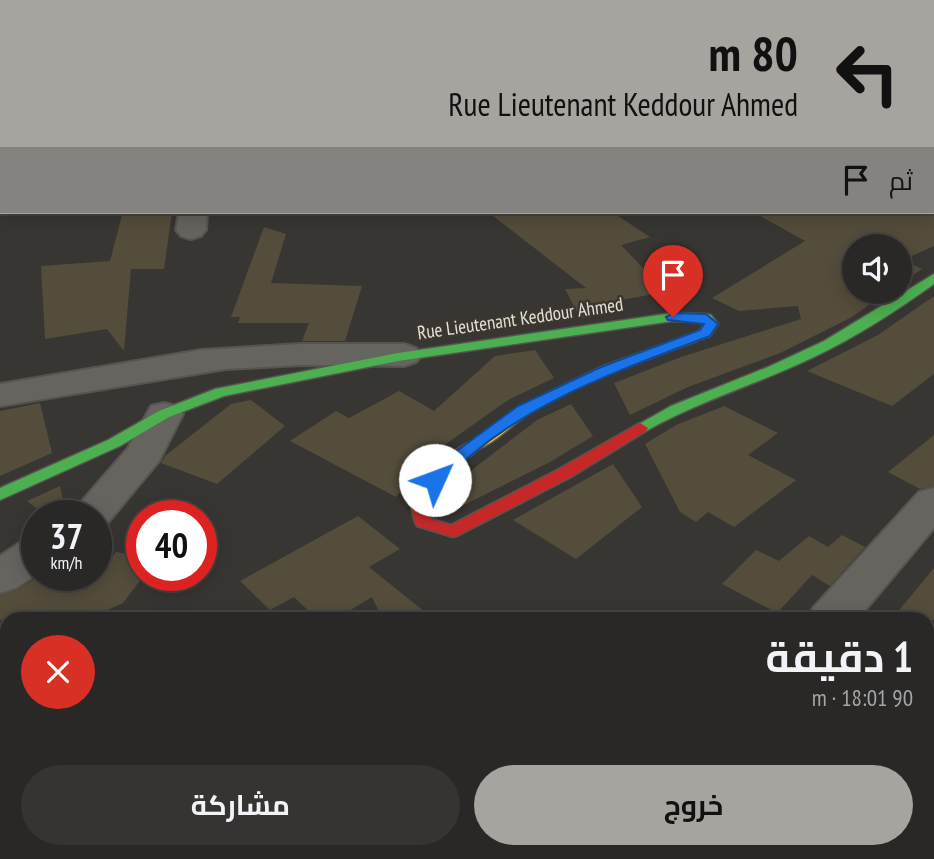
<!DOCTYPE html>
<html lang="ar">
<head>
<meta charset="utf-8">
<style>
  :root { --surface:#2a2826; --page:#363432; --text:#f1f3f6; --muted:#a5a6a7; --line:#464443; --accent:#a7a49f }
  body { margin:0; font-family:"PT Sans Narrow",Cairo,sans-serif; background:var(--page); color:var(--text); direction:rtl; height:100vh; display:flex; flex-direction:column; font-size:26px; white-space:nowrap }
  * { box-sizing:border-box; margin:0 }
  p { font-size:23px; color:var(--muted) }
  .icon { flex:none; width:38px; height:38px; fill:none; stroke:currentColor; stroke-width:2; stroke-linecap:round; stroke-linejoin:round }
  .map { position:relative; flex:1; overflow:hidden; direction:ltr }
  .panel { position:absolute; left:0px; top:612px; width:934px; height:247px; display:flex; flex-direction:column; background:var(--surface); border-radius:21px 21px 0 0; box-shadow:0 4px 18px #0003,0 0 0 2px var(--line); direction:rtl }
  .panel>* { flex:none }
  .top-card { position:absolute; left:0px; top:0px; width:934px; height:214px; box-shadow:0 4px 18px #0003,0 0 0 2px var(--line); direction:rtl; background:#a7a49f; color:#111; overflow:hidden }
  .tools { position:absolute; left:842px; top:234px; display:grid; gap:14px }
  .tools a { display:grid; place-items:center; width:70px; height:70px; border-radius:50%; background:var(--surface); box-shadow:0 4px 18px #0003,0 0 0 2px var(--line); font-size:35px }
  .speed { position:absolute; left:21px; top:500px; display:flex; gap:14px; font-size:35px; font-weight:700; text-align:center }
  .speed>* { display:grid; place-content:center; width:91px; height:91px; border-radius:50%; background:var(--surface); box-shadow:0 4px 18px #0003,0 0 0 2px var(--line); line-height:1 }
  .speed small { font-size:18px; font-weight:400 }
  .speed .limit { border:10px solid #d22; background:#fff; color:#111 }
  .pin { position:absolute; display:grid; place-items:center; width:60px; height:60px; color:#fff; margin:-72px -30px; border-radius:50% 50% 50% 0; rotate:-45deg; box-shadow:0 0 7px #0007 }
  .pin .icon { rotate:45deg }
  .me { position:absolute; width:77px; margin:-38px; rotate:47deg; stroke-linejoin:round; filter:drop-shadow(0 0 5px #0008) }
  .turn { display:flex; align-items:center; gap:24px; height:147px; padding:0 21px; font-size:32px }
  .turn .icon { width:91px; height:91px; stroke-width:2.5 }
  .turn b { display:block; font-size:49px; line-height:60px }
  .then { display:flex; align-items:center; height:66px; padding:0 21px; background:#0003; gap:14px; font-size:26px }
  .round { display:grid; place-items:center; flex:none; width:74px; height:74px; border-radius:37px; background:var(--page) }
  .overview { display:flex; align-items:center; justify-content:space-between; height:119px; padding:0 21px }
  h1 { font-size:42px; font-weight:700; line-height:52px }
  .action { display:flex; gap:14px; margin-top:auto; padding:14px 21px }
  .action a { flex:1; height:80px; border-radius:42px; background:var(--accent); color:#111; font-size:28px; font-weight:700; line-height:80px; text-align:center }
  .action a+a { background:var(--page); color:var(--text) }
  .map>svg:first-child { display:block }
  .building { fill:#544d3c }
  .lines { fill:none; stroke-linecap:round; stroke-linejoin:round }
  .street-casing { stroke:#565450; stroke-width:4 }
  .fast-casing { stroke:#565450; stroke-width:3 }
  .slow-casing { stroke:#565450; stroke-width:3 }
  .jam-casing { stroke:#565450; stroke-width:3 }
  .street { fill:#66645f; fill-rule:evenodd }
  .fast { fill:#4caf50; fill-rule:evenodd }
  .slow { fill:#ffc107; fill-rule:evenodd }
  .jam { fill:#c62828; fill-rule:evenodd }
  .route { fill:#1a73e8; stroke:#114b97; stroke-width:2 }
  .labels { text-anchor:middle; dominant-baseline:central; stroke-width:5; stroke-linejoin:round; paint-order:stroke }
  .street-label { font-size:19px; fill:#e3dfda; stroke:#3c372e }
</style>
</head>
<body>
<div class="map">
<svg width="934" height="859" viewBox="0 0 934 859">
  <rect width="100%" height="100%" fill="#383632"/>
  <!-- building -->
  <path class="building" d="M172,212l-8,57h-33l-7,82 -17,-22 -62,10 -4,-73 69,-5 12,-46z
    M488,212h96l4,4 24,-4 38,25 -29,8 45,47 -57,10 6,11 -35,5 -15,-29 21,-1z
    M753,212h181v34l-31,14 19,9 -22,15v-37h-46v45h33l-35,25 -72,36 -92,34 -58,28 -16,-32 67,-26 120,-38 -3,-13 -59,5 -27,-13 93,-57z
    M264,227l22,7 -15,49 91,3 -17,55h-43l7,-18h-71l2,-6h-9z
    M934,296v78l-42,32 -85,-35 71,-36z
    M535,350l19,28 -46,22 -75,53 -37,44 -106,-56 46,-30 13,7 50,-27 35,20 61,-55z
    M251,400l34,26 -68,58 -56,-21 4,-7 66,-52z
    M40,403l12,50 -52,23v-65z
    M571,404l22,32 -43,26 -92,46 -14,-9 21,-24 72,-55z
    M724,406l54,27 -30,22 48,25 -62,47 -26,-15 -12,10 -16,-10 -35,-68 31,-19z
    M934,435v51l-14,3 -32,-17z
    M613,464l29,43 -66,52 -63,-39z
    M60,486l4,20 -17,10 -20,-15z
    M358,516l42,33 -31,18 66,53h-52l-11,-23 -38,23h-16l-24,-23 -24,13 -30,-29z
    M842,535l23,12 -35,39 -18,-11 -35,38 -55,-29 34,-34 23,11 30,-25 19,11z
    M116,552l26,5v21l-19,25 -15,7 10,10h-118v-25l17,-5 22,-14h31l16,14z
    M934,568v52h-43z"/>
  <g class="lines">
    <!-- street casing -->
    <g class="street-casing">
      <path id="street" d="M165,0h18l1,2h-18z
        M635,0h26l-27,2z
        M0,14h2v12h-2z
        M0,91h2v14h-2z
        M179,212h28l-1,18 -5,6 -10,3 -10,-3 -5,-6z
        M302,344h102l12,4 6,7 -6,7 -12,4 -102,-1 -76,4 -226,37v-22l201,-34z
        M164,403l13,3 6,8 -24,47 -54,65 -9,2v-12h-27l59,-68 23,-42z
        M934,488v40l-77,92h-50l6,-12 106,-116z
        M37,538v36l-21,14 -16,5v-37l21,-14z
        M928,739l6,2v47l-6,-2z
        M416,852h62l3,7h-62z
        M604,852h60l-3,7h-60z"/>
    </g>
    <!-- fast casing -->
    <g class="fast-casing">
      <path id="fast" d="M373,0l17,2h-15z
        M934,274v10c-38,27 -78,53 -120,73 -56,27 -115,44 -168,74l-6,2 -8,-5 39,-22 97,-39 56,-26z
        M673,313l33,1 5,1 7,9 -8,12 -18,6 -7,-4 15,-8 4,-6 -2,-2 -29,-1 -275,40 -174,35 -55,21 -49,29 -120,54v-12l108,-48 51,-29 56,-22 183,-36z"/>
    </g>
    <!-- slow casing -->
    <g class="slow-casing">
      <path id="slow" d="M933,101h1v6h-1z
        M692,334l5,1 2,3 -2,3c-57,21 -115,41 -167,72 -16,9 -46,42 -63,37l-2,-3 53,-40 83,-40z"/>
    </g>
    <!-- jam casing -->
    <g class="jam-casing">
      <path id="jam" d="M640,423l8,5 -2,3 -75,46 -112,58 -6,2 -36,-11c-5,-8 -7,-26 -3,-34 16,-17 35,-44 59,-50l8,5 -26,21 -26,29 2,22 20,6 108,-56z"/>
    </g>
    <!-- street -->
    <use href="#street" class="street"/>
    <!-- fast -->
    <use href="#fast" class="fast"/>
    <!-- slow -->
    <use href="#slow" class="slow"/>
    <!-- jam -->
    <use href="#jam" class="jam"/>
  </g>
  <!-- route -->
  <path class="route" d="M673,313l33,1 12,10 -8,12c-95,36 -199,71 -269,148h-12l-3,-4 17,-19 75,-55 83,-39 99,-37 4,-6 -36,-4 -2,-3z"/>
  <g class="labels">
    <!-- street labels -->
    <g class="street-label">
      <text transform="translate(520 318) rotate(-8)">Rue Lieutenant Keddour Ahmed</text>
    </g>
  </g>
</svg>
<div class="tools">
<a><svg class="icon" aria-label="sound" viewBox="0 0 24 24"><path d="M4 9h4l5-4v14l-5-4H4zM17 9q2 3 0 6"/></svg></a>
</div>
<div class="speed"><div>37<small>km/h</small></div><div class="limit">40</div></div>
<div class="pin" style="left:673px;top:317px;background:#d93025"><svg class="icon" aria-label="arrive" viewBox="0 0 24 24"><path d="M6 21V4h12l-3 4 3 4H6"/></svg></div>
<svg class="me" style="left:435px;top:480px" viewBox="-20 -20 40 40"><circle r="19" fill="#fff"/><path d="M0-13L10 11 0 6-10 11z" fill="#1a73e8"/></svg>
<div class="top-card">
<div class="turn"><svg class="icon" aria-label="left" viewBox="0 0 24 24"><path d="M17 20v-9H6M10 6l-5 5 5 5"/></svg><div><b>80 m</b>Rue Lieutenant Keddour Ahmed</div></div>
<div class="then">ثم<svg class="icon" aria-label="arrive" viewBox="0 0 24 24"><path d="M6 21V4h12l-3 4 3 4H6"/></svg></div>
</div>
<section class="panel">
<div class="overview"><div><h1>1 دقيقة</h1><p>90 m · 18:01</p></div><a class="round" style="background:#d93025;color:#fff"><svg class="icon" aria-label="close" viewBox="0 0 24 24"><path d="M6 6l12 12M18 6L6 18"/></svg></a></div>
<div class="action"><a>خروج</a><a>مشاركة</a></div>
</section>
</div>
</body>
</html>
